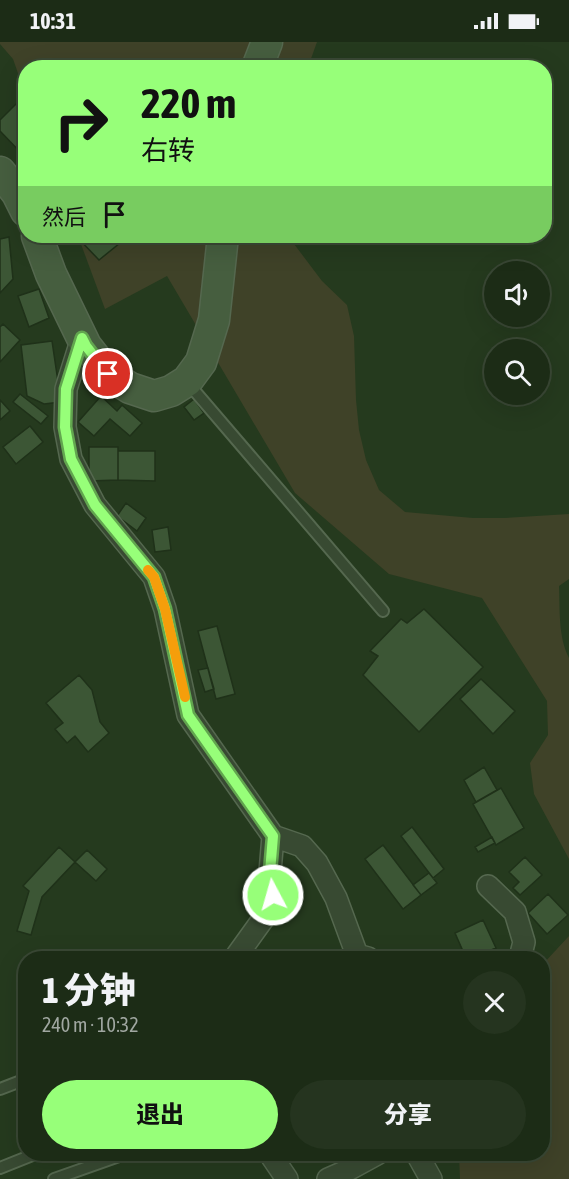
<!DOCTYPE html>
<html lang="zh">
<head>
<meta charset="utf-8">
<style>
  :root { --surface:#1c2c16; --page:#25341f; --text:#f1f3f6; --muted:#a0a7a1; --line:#3a4835; --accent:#97ff79 }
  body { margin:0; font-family:"Asap Condensed","Noto Sans SC",sans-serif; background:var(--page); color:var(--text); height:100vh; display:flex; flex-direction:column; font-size:22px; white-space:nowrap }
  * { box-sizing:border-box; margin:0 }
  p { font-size:20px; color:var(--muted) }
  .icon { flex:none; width:33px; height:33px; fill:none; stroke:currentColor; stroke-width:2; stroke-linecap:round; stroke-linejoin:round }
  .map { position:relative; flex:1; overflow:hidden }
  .panel { position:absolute; left:18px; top:909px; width:532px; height:210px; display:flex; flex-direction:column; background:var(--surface); border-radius:24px; box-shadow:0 6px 24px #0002,0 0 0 2px var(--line) }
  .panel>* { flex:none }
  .banner { position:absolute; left:18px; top:18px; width:534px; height:183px; border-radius:24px; box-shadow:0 6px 24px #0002,0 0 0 2px var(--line); background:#97ff79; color:#111; overflow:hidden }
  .controls { position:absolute; left:484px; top:219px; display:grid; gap:12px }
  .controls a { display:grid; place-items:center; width:66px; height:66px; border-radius:50%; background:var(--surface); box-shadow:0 6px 24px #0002,0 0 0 2px var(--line); font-size:30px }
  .pin { position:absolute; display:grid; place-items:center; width:51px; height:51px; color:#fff; margin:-26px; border:3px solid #fff; border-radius:50%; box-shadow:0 2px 6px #0007 }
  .me { position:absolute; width:66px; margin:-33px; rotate:354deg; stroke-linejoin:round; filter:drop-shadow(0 0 4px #0008) }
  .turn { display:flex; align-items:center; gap:21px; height:126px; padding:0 24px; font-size:27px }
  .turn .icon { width:78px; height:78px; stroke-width:2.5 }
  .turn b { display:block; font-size:42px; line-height:51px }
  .then { display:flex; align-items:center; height:57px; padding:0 24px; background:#0003; gap:12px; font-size:22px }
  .round { display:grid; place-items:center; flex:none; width:63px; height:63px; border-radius:32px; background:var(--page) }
  .summary { display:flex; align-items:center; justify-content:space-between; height:102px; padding:0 24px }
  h1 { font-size:36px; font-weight:800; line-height:45px }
  .primary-button { display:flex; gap:12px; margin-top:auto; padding:12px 24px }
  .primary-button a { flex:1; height:69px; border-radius:36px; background:var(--accent); color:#111; font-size:24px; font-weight:800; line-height:69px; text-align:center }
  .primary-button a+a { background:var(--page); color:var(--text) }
  .status { display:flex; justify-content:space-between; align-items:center; height:42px; padding:0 30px; background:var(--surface); direction:ltr }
  .status svg { height:16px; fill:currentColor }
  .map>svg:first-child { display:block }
  .green { fill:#3f4228 }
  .building { fill:#3c5635; stroke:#1f3119; stroke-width:1.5 }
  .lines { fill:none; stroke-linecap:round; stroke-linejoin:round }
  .lane-casing { stroke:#55684f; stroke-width:14 }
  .street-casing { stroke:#55684f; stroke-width:24 }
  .secondary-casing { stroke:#55684f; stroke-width:33 }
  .lane { stroke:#384a32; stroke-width:10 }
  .street { stroke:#384a32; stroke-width:21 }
  .secondary { stroke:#465e3f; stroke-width:30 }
  .route-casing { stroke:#62a64f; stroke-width:15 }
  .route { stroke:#97ff79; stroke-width:10 }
  .slow { stroke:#f59e0b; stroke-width:10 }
</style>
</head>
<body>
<div class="status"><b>10:31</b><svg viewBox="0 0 49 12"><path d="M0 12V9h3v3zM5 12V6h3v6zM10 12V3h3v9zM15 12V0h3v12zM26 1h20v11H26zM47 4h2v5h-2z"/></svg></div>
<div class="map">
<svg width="569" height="1137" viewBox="0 0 569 1137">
  <rect width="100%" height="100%" fill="#253a1e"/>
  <!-- green -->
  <path class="green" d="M0,0h317l-9,25 -282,1 -1,25 -12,-34 -13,-15z
    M78,194h210l34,45 25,24 7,31 2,64 3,30 7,30 13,30 26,22 68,6h31l65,-4v65l-10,7c1,23 -1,51 10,72v201l-35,-65 -4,-31 18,-28 -1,-34 -65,-103 -93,-24 -94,-81 -128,-217 -62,33z
    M569,894v243h-109l-1,-25h84v-190z"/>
  <!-- building -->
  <path class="building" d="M25,53l1,62h-1l-25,-26v-11z
    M76,194h37l7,7 -21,17z
    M9,195l4,42 -13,14v-54z
    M39,247l10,29 -20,9 -11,-31z
    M3,282l17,16 -20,22v-35z
    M52,299l9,61 -17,2 -17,-8 -6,-51z
    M20,352l28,22 -7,8 -28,-22z
    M101,354l16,15 5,-6 20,18 -12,13 -20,-17 -16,17 -16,-14z
    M194,357l10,14 -10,7 -10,-13z
    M0,358l10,11 -10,9z
    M30,384l13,16 -27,22 -13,-17z
    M89,405h29v33l-29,1z
    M118,409h37v30l-37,-1z
    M126,461l20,15 -9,13 -20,-15z
    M168,485l3,23 -16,2 -3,-22z
    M424,567l59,58 -64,65 -56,-57 15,-19 -8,-5 31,-32 6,4z
    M217,584l18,68 -19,5 -18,-68z
    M208,626l6,21 -9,3 -7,-22z
    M79,633l13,15 8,32 9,11 -21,19 -13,-16 -8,7 -12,-14 8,-6 -17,-20z
    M481,637l34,32 -22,23 -33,-35z
    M484,725l13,23 -21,12 -12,-22z
    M501,746l23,40 -28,17 -23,-41z
    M412,785l32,42 -11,9 -32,-42z
    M492,795l3,6 -17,9 -3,-5z
    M383,803l38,50 -18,14 -38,-50z
    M59,805l16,15 -33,35 -11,38 -14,-4 12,-40 -6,-5z
    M87,808l20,19 -11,12 -21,-19z
    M525,815l17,18 -22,20 -7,-7 6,-6 -10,-10z
    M429,831l8,10 -16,12 -8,-10z
    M548,852l20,21 -21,19 -19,-21z
    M483,878l13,28 -24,10h-6l-11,-25z"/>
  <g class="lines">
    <!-- lane casing -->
    <g class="lane-casing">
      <path id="lane" d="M187,340l196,229
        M0,1047l26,-10
        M0,1126l35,-14
        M54,1137l71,-25"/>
    </g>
    <!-- street casing -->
    <g class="street-casing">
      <path id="street" d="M82,296l-16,51 -1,38 6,32 24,46 59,72 11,32 23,106 85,121 29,10 15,17 19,35 21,57 11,3
        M488,844l27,26 9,30 -4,16
        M235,916l28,-39 10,-24 -3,-23 3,-36
        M270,1112l17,25
        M417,1112l14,25
        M328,1137l16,-7 33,-18"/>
    </g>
    <!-- secondary casing -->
    <g class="secondary-casing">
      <path id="secondary" d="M257,26l10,-26
        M0,130l17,21 9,18
        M37,194l14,38 35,72 22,28 22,14 24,8 17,-5 16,-10 14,-19 13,-42 9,-84"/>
    </g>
    <!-- lane -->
    <use href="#lane" class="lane"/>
    <!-- street -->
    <use href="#street" class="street"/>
    <!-- secondary -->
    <use href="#secondary" class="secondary"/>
  </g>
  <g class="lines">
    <!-- route casing -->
    <g class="route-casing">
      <path id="route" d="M108,332l-22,-28 -4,-8 -16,51 -1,38 6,32 24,46 59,72 11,32 23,106 85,121 -3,36 3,23"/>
    </g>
    <!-- route -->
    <use href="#route" class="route"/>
    <!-- slow -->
    <path class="slow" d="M148,528l6,7 11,32 20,88"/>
  </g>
</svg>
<div class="controls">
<a><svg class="icon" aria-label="sound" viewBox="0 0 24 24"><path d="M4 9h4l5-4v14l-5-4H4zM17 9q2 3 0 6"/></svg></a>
<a><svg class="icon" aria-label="search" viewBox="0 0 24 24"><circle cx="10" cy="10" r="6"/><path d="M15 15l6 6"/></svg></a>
</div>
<div class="pin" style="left:108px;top:332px;background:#d93025"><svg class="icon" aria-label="arrive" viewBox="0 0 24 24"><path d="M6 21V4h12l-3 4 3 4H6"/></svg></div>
<svg class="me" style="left:273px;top:853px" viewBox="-20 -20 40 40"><circle r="17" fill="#97ff79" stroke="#fff" stroke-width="3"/><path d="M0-11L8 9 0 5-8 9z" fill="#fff"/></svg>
<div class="banner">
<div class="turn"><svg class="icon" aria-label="right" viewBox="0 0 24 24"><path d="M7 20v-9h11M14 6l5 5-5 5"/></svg><div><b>220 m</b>右转</div></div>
<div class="then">然后<svg class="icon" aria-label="arrive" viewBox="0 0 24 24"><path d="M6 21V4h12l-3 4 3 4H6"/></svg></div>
</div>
<section class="panel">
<div class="summary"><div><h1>1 分钟</h1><p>240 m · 10:32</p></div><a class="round"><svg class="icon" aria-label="close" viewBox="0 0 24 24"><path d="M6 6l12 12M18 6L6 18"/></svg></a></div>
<div class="primary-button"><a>退出</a><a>分享</a></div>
</section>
</div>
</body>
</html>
